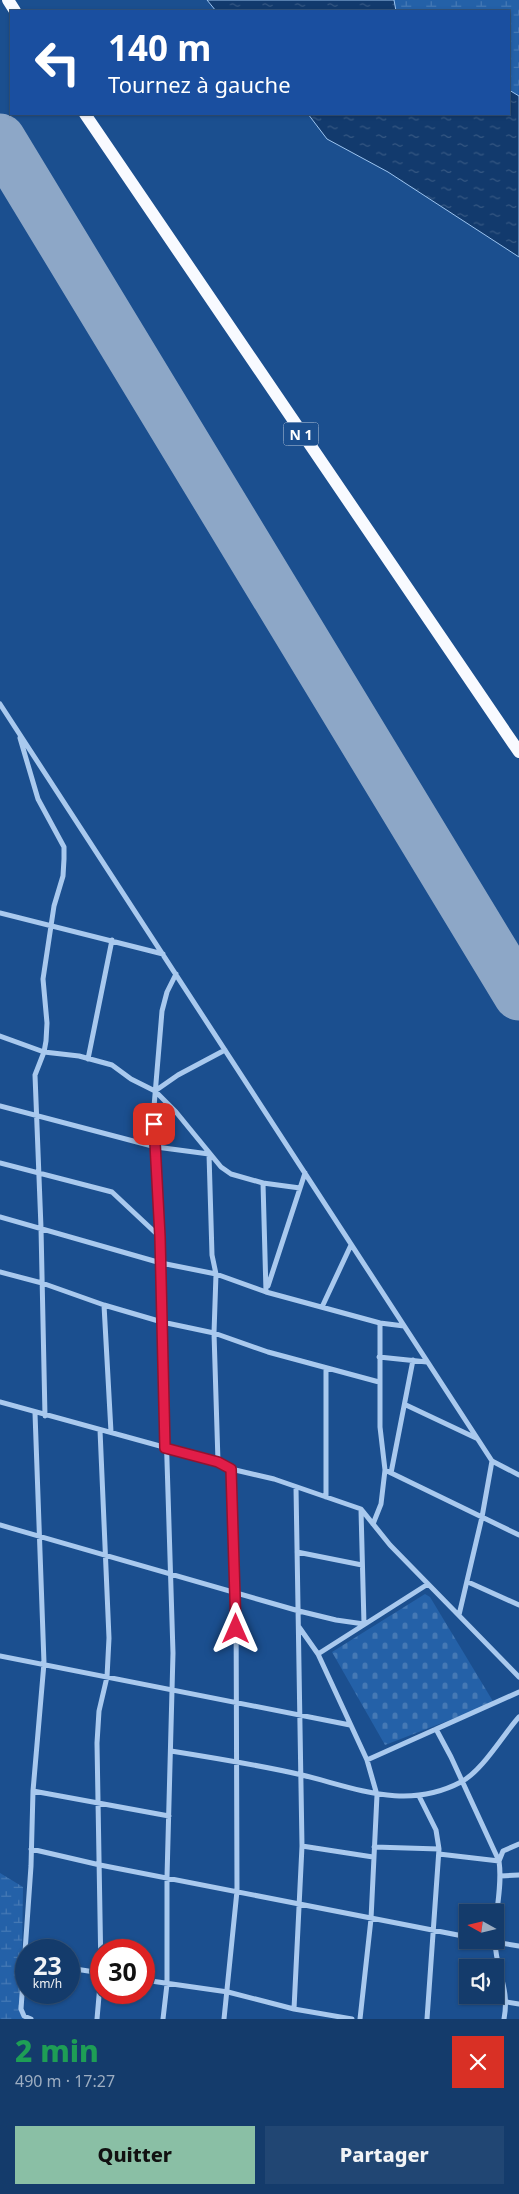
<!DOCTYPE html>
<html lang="fr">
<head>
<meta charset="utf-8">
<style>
  :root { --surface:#143b6b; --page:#214673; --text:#f1f3f6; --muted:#9dadc1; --line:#33557e; --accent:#8abfa5 }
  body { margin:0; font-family:"Noto Sans",sans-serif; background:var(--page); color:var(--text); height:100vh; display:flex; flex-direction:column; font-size:19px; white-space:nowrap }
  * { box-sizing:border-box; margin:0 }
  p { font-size:16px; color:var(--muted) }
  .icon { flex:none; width:28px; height:28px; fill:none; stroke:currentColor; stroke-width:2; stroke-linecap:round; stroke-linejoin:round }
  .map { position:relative; height:2019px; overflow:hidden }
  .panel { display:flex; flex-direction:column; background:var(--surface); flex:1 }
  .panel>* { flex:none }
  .banner { position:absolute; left:10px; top:10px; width:500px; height:105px; border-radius:0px; box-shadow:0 1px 4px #0004,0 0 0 1px var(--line); background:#1a4fa0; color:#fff; overflow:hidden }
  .needle { width:32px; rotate:278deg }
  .controls { position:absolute; left:459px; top:1904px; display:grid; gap:10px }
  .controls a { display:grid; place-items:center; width:45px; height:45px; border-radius:0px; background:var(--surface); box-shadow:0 1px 4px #0004,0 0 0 1px var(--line); font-size:25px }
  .speed { position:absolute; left:15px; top:1939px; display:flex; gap:10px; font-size:25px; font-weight:700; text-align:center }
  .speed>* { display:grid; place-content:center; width:65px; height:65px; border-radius:50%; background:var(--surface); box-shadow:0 1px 4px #0004,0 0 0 1px var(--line); line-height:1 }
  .speed small { font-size:12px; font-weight:400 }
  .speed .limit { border:8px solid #d22; background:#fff; color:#111 }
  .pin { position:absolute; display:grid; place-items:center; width:42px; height:42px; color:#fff; margin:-21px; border-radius:10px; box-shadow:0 2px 8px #0006 }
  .me { position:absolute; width:55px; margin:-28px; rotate:0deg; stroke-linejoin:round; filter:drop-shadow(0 0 4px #0008) }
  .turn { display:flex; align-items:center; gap:18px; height:105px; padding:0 15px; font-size:22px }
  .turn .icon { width:65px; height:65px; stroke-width:2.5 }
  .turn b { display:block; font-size:35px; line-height:42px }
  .round { display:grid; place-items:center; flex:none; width:52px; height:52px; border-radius:0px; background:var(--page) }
  .headline { display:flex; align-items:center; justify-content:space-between; height:85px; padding:0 15px }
  h1 { font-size:30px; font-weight:800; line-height:38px; color:#1e9e55 }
  .button { display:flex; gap:10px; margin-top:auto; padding:10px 15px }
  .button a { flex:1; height:58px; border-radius:0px; background:var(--accent); color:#111; font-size:20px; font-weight:800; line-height:58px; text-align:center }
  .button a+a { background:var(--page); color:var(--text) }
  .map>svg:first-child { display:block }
  .wetland { fill:url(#wetland-marsh) }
  .cemetery { fill:url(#cemetery-stones) }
  .water { fill:url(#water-ripples); stroke:#9cc4f0 }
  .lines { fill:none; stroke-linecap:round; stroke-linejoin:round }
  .runway { stroke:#8da7c7; stroke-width:51 }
  .minor { stroke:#a9c9ee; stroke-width:5 }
  .trunk { stroke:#f8faff; stroke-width:12 }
  .route-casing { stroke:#92132f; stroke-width:12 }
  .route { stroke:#e11d48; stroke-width:9 }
  .labels { text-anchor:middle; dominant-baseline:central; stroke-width:5; stroke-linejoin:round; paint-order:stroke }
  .shield { fill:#1b4f8f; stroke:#bbcadd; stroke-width:1 }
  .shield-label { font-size:14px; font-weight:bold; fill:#fff }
</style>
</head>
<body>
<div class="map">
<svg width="519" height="2019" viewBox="0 0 519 2019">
  <defs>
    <pattern id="wetland-marsh" width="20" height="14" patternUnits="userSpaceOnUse" patternTransform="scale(1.25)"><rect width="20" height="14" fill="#2461a8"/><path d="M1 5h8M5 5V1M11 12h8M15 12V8" fill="none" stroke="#4579b5"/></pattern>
    <pattern id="cemetery-stones" width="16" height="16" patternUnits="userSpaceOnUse" patternTransform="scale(1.25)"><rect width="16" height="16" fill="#2461a8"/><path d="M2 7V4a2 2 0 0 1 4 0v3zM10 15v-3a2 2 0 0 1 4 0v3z" fill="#4579b5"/></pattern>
    <pattern id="water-ripples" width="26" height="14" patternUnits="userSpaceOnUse" patternTransform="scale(1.25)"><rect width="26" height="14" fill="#123a6d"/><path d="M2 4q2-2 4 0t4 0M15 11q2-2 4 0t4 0" fill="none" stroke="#365883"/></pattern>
  </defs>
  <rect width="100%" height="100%" fill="#1b4f8f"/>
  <!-- wetland -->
  <path class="wetland" d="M394,0h125v96l-10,-6v-79h-113z
    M0,1873l23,14 -2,128 6,4h-27z"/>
  <!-- cemetery -->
  <path class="cemetery" d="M425,1594l5,3 64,106 -109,42 -53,-93z"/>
  <!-- water -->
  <path class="water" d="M207,0h187l2,11h-180z
    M509,90l10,6v161l-131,-85 -61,-33 -19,-25h201z"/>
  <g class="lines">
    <!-- runway -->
    <path class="runway" d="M0,139l519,856"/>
    <!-- minor -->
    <path class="minor" d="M0,704l492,757 27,14
      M20,738l18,61 26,48v12l-1,17 -9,30 -11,73 4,44 -1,18 -2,11 -9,23 6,153 4,188
      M0,913l163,41
      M0,1036l44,16 35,4 33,9 19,14 24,12 23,-16 47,-25
      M88,1059l24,-119
      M155,1091l21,21 45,55 10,7 32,9 3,109
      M0,1106l156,41 53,7
      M209,1154l3,101 4,19 -2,59 4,129
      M0,1163l112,29 48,45
      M263,1183l37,5
      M0,1217l161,46 55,11 50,18 114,31 24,3
      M0,1272l42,11 62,22 58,17 52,11 54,19 111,30
      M268,1286l37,-113
      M104,1305l7,127
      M322,1307l29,-62
      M379,1357l48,5
      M0,1402l218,60 13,7 43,10 87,30 29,36 129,132
      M406,1405l70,33
      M385,1470l134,65
      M391,1473l22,-113
      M326,1497v-129
      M373,1524l8,-20 4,-34 -5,-43v-104
      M0,1525l299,86 37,9 28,4 -3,-114
      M297,1552l65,13
      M468,1582l51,23
      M459,1615l23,-98 10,-56
      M299,1627l19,27 49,106 10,35 -6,124 -11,100
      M318,1654l110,-70
      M0,1656l350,69
      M436,1729l15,28 48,104c4,27 -5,54 -4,81 1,29 15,46 9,77
      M171,1751c44,7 88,14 131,24 54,13 104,36 159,7 22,-12 41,-46 58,-65
      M367,1760l152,-68
      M33,1791l136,25
      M419,1796l17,34 3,19 -12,170
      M302,1846l71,11
      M374,1847l65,2
      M31,1849l69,16 368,72
      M439,1854l60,7 4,-10 16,-7
      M501,1876l18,-1
      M482,1940l37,6
      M69,1968l32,5
      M144,1980l84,12 66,17 58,10
      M507,2002l12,2
      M294,2009l8,-163 -6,-359
      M31,2019l-7,-3 -3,-7 10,-143 2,-75 11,-128 -9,-250
      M97,2019l4,-46 -4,-230 2,-32 8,-34 2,-39 -9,-208
      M163,2019l4,-35v-107l6,-224 -13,-416 -6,-130 8,-96 5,-19 9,-18
      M224,2019l13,-128 -1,-298 -5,-124"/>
    <!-- trunk -->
    <path class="trunk" d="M8,0l7,11
      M85,114l434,638"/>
  </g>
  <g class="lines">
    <!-- route casing -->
    <g class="route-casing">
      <path id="route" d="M154,1124l6,113 5,211 53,14 13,7 5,160"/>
    </g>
    <!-- route -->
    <use href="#route" class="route"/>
  </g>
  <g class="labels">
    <!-- shield labels -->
    <rect class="shield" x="283.5" y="422.5" width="35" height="23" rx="4"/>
    <g class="shield-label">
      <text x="301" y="434">N 1</text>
    </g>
  </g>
</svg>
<div class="controls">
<a><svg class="needle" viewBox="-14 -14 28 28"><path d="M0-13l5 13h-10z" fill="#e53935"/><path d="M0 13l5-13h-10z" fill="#9dadc1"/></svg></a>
<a><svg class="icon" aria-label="sound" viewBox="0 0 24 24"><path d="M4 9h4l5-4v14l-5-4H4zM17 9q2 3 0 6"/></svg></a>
</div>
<div class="speed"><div>23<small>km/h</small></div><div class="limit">30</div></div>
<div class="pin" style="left:154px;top:1124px;background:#d93025"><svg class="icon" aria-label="arrive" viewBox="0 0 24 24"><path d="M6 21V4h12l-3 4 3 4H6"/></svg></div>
<svg class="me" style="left:236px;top:1629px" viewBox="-20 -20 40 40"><path d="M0-17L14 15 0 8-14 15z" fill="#e11d48" stroke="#fff" stroke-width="4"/></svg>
<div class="banner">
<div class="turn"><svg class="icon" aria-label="left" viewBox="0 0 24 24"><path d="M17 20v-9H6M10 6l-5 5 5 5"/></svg><div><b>140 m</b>Tournez à gauche</div></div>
</div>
</div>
<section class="panel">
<div class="headline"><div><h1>2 min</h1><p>490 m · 17:27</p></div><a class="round" style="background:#d93025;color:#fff"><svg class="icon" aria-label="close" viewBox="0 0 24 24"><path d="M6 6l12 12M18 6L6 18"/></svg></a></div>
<div class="button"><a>Quitter</a><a>Partager</a></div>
</section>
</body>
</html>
